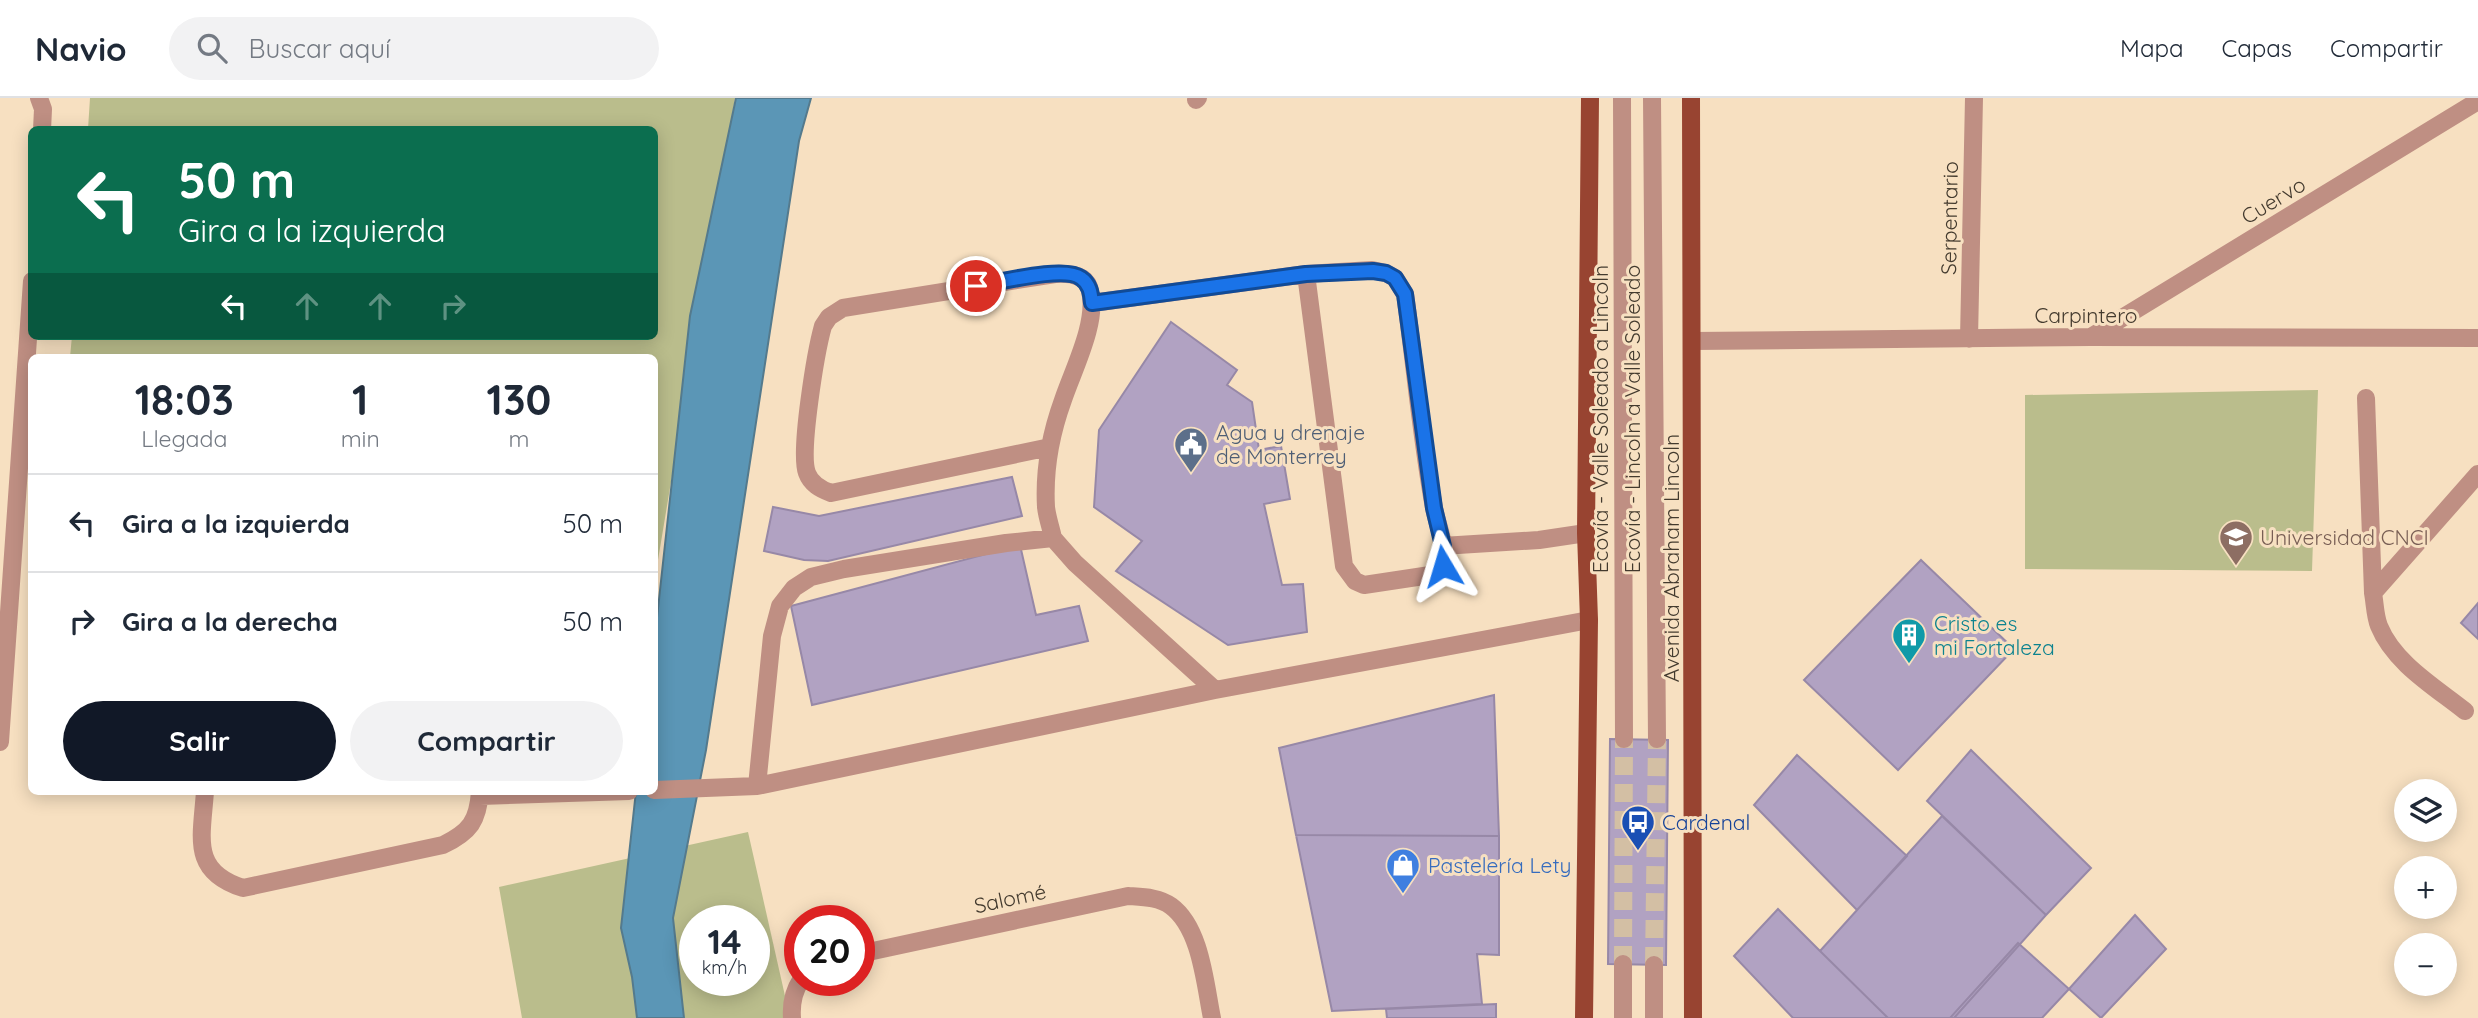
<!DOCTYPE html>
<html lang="es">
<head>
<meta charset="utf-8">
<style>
  :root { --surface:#fff; --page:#f2f2f3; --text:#1f2937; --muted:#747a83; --line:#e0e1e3; --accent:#111827 }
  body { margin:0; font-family:Quicksand,sans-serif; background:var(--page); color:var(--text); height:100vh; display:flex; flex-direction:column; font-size:26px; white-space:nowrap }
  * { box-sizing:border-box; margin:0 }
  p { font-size:23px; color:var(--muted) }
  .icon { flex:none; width:38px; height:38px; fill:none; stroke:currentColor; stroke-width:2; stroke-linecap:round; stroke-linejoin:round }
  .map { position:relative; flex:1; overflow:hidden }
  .details { position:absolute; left:28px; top:256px; width:630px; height:441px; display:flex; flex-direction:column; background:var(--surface); border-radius:10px; box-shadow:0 4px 18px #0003 }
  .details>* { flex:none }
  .banner { position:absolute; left:28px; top:28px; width:630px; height:214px; border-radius:10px; box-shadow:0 4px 18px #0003; background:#0b6e4f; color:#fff; overflow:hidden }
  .tools { position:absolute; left:2394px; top:681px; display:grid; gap:14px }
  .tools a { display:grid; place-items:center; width:63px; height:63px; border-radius:50%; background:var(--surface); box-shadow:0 4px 18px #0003; font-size:35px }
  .speed { position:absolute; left:679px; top:807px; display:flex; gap:14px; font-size:35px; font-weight:700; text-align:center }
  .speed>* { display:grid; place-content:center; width:91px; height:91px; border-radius:50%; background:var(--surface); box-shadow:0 4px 18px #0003; line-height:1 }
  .speed small { font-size:18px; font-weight:400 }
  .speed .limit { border:10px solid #d22; background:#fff; color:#111 }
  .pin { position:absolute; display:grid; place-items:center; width:60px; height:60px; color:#fff; margin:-30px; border:4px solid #fff; border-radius:50%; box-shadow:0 2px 7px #0007 }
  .me { position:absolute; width:77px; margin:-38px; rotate:353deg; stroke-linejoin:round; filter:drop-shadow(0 0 5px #0008) }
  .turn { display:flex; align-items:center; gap:24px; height:147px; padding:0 35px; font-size:32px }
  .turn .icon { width:91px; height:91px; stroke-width:2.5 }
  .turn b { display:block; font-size:49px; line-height:60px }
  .lanes { display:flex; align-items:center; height:66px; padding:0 35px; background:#0003; justify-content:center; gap:35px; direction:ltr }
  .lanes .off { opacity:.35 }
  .eta { display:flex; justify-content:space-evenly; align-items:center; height:119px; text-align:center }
  .eta b { font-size:42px; font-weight:800; line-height:49px }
  .action { display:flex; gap:14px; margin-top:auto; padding:14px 35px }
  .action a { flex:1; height:80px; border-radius:42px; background:var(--accent); color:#fff; font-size:28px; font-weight:800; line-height:80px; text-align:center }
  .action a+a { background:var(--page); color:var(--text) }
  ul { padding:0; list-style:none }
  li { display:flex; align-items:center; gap:21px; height:98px; padding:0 35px; border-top:2px solid var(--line) }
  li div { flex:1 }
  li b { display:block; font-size:26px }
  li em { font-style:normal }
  header { display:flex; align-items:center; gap:42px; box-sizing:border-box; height:98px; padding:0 35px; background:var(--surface); border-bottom:2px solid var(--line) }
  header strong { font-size:33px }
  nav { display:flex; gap:38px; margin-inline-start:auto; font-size:24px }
  .search { width:490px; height:63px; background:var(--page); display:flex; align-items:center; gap:18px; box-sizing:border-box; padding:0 24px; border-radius:38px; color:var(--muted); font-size:26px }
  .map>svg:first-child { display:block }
  .green { fill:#babd8c; fill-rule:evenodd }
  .water { fill:#5b96b6; stroke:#547a8d; stroke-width:2 }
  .building { fill:#b1a2c2; stroke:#9788a7; stroke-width:2 }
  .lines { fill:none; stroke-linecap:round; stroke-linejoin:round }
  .minor-tunnel { stroke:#d3bfa4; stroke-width:18; stroke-dasharray:18 9; stroke-linecap:butt }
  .minor { stroke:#bf8f83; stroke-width:18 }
  .major { stroke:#984431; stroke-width:18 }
  .route-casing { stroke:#114b97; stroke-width:18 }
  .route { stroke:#1a73e8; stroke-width:12 }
  .labels { text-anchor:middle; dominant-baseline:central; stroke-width:6; stroke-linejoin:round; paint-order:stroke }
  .street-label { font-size:21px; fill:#433a2e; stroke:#f7e0c1 }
  .service-label { font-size:21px; fill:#4e5e75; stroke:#f7e0c1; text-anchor:start }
  .education-label { font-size:21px; fill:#785e54; stroke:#f7e0c1; text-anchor:start }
  .culture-label { font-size:21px; fill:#0d838f; stroke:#f7e0c1; text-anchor:start }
  .transit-label { font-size:21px; fill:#164399; stroke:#f7e0c1; text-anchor:start }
  .shop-label { font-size:21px; fill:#366cbe; stroke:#f7e0c1; text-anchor:start }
</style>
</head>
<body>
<header>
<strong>Navio</strong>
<div class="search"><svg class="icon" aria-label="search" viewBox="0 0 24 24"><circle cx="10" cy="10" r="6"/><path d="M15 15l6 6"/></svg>Buscar aquí</div>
<nav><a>Mapa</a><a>Capas</a><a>Compartir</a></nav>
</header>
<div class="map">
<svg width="2478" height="920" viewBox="0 0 2478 920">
  <rect width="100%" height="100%" fill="#f7e0c1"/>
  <!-- green -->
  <path class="green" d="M90,0h645l-80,480 -1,-221h-584l2,-21h582v-206l-566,-1z
    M2318,292l-6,181 -287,-2v-174z
    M748,734l42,186h-268l-23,-131zM695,822h59v60h-59z"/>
  <!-- water -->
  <path class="water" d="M736,0h75l-12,43 -93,609 -33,168 11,100h-47l-5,-41 -11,-49 15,-137h18l1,-155 35,-320z"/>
  <!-- building -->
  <path class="building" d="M1171,224l66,48 -10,15 25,17 7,48 22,-4 9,53 -26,5 18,81 21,-1 4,48 -79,13 -112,-74 26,-30 -48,-34 5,-77z
    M1012,379l10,39 -194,45 -24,-1 -40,-9 9,-44 46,9z
    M1020,447l16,70 43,-9 9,35 -276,64 -21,-99z
    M1921,462l93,89 -116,121 -94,-90z
    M2478,505v36l-17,-16z
    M1494,597l5,141 -203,-1 -17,-87z
    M1610,641l58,1 -2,225 -58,-1z
    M1971,652l120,118 -45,47 -119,-114z
    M1797,657l110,101 -50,54 -103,-105z
    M1942,718l104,99 -92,103h-66l-68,-67z
    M1296,737l203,1v119l-22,-1 5,50 -150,7z
    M1778,811l42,42 68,67h-95l-59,-62z
    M2135,817l31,34 -65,69 -32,-29z
    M2018,845l51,46 -27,29h-92z
    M1496,906v14h-109l-1,-9z"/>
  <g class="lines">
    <!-- minor-tunnel -->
    <path class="minor-tunnel" d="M1623,866l1,-225
      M1654,867l3,-226"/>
    <!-- minor -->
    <path class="minor" d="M39,0l4,11 -1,21
      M1622,0l2,641
      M1652,0l5,641
      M1196,2l2,-2
      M1092,205l214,-29 66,-4 14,3 9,5 10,16c10,71 16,143 29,214 3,18 19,51 3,66l-73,11 -9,-4 -11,-15 -38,-292
      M2091,239l387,-236
      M1969,241l5,-241
      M1693,243l398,-4 387,1
      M2366,300l7,195c2,11 2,23 6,33 15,37 56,61 86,85
      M1050,349l-219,46c-11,-4 -20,-9 -24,-20 -8,-21 9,-122 16,-147l6,-9 14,-9 212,-34c14,-1 32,0 35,17 8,31 -17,79 -27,109 -12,33 -19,71 -17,107 1,10 5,21 7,31
      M1442,448l97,-6 47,-7
      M2373,495l105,-119
      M0,644l32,-461
      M757,688l15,-150 8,-30 14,-18 17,-11 33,-8 162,-26 47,-5 22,25 140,127
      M654,692l103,-4 458,-96 374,-70
      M205,693c-3,46 -15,80 38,97l200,-43c27,-13 35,-24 37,-54
      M480,698l149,-5
      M859,856l269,-58c14,1 31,1 43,10 30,22 34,78 41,112
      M1623,866v54
      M792,920c-1,-14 1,-26 9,-38
      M1654,920v-53"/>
    <!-- major -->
    <path class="major" d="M1691,0l2,920
      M1584,920l5,-398 -3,-87 4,-435"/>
  </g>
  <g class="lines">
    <!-- route casing -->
    <g class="route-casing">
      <path id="route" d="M976,188c22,-3 88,-21 105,-8 9,6 10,15 11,25l214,-29 67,-3 13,2 9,5 10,16 29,214 9,38v20"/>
    </g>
    <!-- route -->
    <use href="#route" class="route"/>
  </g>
  <!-- icons -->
  <defs>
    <g id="civic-pin" transform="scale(1.75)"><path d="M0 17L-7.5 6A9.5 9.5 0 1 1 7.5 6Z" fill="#5c6f8a" stroke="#f7e0c1"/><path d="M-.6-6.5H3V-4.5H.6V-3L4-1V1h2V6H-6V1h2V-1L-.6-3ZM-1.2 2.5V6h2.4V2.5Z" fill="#fff"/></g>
    <g id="university-pin" transform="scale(1.75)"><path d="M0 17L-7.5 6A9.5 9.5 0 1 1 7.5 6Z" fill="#8d6e63" stroke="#f7e0c1"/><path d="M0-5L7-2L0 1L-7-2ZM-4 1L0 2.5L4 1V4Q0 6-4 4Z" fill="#fff"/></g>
    <g id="building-pin" transform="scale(1.75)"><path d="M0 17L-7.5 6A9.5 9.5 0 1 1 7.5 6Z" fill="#0f9aa8" stroke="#f7e0c1"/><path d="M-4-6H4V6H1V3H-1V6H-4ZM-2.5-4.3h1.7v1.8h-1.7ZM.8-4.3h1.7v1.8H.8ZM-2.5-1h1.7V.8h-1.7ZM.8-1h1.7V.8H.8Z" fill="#fff"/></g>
    <g id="bus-pin" transform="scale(1.75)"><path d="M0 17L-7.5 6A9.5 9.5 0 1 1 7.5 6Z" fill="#1a4fb4" stroke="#f7e0c1"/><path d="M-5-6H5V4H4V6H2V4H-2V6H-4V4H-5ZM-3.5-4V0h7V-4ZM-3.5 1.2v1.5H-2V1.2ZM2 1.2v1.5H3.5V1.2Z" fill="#fff"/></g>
    <g id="shop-pin" transform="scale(1.75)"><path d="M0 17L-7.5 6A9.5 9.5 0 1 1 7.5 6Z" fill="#3f7fe0" stroke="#f7e0c1"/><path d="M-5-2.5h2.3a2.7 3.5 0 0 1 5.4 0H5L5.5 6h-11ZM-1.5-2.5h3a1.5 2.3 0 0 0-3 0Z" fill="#fff"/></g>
  </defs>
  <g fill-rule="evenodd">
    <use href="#civic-pin" x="1191" y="346"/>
    <use href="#university-pin" x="2236" y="439"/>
    <use href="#building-pin" x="1909" y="537"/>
    <use href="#bus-pin" x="1638" y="724"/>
    <use href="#shop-pin" x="1403" y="767"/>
  </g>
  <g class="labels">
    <!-- street labels -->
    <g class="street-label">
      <text transform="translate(2273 102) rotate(-31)">Cuervo</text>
      <text transform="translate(1949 120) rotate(-89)">Serpentario</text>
      <text x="2086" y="217">Carpintero</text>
      <text transform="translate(1600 321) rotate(-90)">Ecovía - Valle Soleado a Lincoln</text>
      <text transform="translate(1632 321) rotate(-90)">Ecovía - Lincoln a Valle Soleado</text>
      <text transform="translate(1671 460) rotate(-90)">Avenida Abraham Lincoln</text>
      <text transform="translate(1010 800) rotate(-12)">Salomé</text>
    </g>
    <!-- service labels -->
    <g class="service-label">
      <text x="1216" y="334">Agua y drenaje<tspan x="1216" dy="24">de Monterrey</tspan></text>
    </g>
    <!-- education labels -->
    <g class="education-label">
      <text x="2260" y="439">Universidad CNCI</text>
    </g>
    <!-- culture labels -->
    <g class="culture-label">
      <text x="1934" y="525">Cristo es<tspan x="1934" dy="24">mi Fortaleza</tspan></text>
    </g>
    <!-- transit labels -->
    <g class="transit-label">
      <text x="1662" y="724">Cardenal</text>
    </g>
    <!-- shop labels -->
    <g class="shop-label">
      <text x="1428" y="767">Pastelería Lety</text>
    </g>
  </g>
</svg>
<div class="tools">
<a><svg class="icon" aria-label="layers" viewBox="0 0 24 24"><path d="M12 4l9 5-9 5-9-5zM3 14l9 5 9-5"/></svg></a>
<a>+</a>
<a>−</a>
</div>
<div class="speed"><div>14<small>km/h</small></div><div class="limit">20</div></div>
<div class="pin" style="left:976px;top:188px;background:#d93025"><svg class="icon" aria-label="arrive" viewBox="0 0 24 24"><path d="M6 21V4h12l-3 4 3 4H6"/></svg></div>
<svg class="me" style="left:1443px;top:468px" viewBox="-20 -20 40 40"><path d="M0-17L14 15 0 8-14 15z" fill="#1a73e8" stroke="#fff" stroke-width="4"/></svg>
<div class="banner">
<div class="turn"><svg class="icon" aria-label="left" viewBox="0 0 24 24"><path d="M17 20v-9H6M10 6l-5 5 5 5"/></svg><div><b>50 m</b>Gira a la izquierda</div></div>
<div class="lanes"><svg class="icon" aria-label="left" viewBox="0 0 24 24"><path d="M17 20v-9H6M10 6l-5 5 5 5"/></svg><svg class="icon off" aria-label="ahead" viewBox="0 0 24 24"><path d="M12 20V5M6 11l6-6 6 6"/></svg><svg class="icon off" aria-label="ahead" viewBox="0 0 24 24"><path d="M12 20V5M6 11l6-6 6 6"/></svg><svg class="icon off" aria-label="right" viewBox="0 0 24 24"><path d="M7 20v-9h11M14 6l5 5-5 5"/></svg></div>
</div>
<section class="details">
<div class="eta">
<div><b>18:03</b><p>Llegada</p></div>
<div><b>1</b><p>min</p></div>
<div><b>130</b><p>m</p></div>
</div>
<ul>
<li><svg class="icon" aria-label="left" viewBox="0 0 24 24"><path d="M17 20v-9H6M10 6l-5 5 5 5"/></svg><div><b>Gira a la izquierda</b></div><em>50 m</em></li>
<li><svg class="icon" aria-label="right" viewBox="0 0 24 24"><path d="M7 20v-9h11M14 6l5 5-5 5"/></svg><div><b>Gira a la derecha</b></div><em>50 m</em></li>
</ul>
<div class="action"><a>Salir</a><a>Compartir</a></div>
</section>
</div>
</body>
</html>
